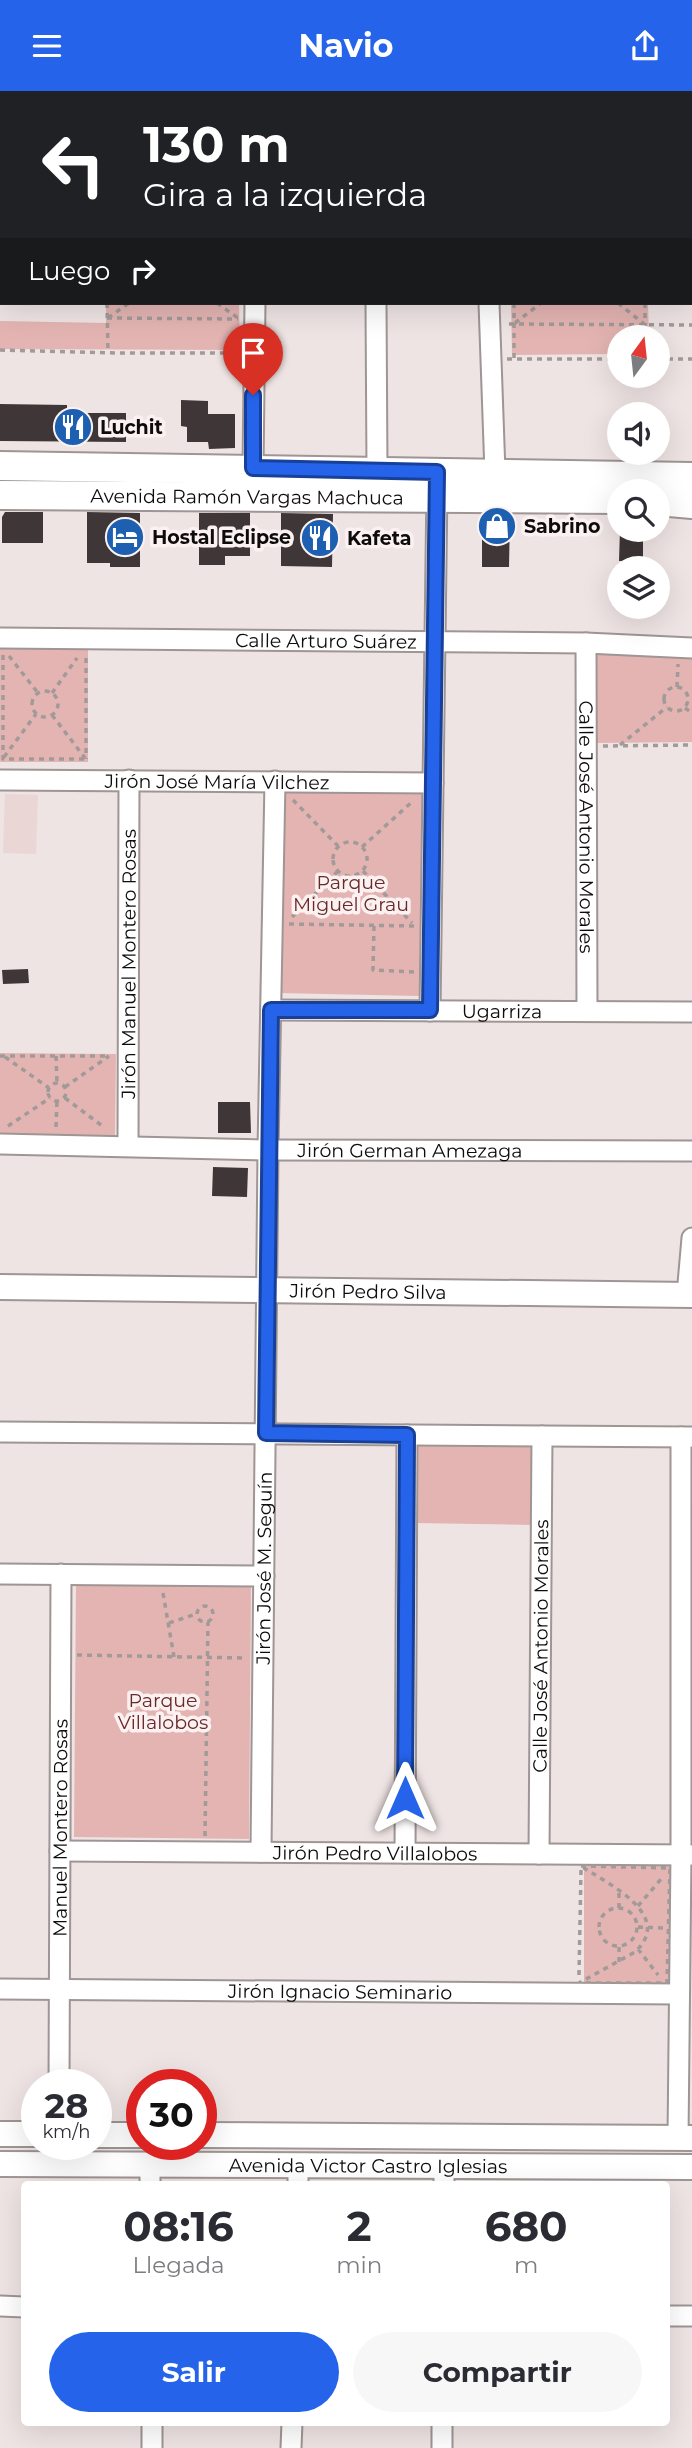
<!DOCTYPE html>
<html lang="es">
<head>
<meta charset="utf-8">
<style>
  :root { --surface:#fff; --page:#f7f7f7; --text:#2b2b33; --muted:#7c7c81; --accent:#2563eb }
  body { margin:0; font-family:Montserrat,sans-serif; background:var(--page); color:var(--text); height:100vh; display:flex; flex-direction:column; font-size:26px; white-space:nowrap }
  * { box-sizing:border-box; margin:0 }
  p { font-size:23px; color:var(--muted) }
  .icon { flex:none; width:38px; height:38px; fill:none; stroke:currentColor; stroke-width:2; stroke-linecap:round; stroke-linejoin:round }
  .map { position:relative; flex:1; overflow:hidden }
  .sheet { position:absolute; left:21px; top:2090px; width:649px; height:245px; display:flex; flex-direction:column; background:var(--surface); border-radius:7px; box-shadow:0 7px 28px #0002 }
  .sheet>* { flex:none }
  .banner { position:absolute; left:0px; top:0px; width:693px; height:214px; box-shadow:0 7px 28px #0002; background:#202124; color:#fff; overflow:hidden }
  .needle { width:46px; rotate:15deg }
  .buttons { position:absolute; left:607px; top:234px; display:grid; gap:14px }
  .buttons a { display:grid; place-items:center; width:63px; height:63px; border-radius:50%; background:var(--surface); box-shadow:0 7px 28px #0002; font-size:35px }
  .speed { position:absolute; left:21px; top:1978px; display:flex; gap:14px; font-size:35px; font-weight:700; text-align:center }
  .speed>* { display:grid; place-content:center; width:91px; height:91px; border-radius:50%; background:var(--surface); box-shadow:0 7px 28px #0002; line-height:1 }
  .speed small { font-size:18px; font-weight:400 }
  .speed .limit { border:10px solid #d22; background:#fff; color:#111 }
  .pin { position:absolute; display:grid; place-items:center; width:60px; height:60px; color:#fff; margin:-72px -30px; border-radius:50% 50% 50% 0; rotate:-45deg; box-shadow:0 0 7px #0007 }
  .pin .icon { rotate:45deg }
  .me { position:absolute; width:77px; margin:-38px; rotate:0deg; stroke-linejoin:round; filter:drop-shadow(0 0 5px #0008) }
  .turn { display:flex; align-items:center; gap:24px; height:147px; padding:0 28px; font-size:32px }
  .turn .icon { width:91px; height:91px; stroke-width:2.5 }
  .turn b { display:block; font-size:49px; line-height:60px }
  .then { display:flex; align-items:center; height:66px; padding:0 28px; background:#0003; gap:14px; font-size:26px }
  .eta { display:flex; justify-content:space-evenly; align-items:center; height:119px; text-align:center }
  .eta b { font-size:42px; font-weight:700; line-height:49px }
  .cta { display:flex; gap:14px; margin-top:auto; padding:14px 28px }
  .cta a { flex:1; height:80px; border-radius:42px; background:var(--accent); color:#fff; font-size:28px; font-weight:700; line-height:80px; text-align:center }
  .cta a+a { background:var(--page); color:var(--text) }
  header { display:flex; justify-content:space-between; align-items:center; height:91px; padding:0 28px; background:var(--accent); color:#fff; font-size:32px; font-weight:700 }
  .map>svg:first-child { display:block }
  .built { fill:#e9d6d5 }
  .green { fill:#e3b4b2 }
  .building { fill:#3f3737 }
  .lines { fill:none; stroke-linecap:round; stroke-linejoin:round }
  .minor-casing { stroke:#9e9594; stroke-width:23 }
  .tertiary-casing { stroke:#9e9594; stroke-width:28 }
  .secondary-casing { stroke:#9e9594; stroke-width:32 }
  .path { stroke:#a19a99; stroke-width:3.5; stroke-dasharray:5 5; stroke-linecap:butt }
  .minor { stroke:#fff; stroke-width:19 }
  .tertiary { stroke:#fff; stroke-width:24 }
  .secondary { stroke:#fff; stroke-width:28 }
  .route-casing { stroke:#184099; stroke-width:18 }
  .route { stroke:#2563eb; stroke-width:12 }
  .labels { text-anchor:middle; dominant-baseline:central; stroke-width:7; stroke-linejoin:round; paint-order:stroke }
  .poi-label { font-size:19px; font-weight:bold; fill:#0e0b0b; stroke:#fbf1f1; text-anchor:start }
  .street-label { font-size:19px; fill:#0e0b0b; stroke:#fbf1f1 }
  .park-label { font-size:19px; fill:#69282a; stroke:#fbf1f1 }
</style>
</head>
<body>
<header><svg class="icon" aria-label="menu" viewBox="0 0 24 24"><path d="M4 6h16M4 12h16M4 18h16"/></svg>Navio<svg class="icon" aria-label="share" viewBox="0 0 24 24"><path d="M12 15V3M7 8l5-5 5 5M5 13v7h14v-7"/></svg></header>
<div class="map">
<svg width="692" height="2357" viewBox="0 0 692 2357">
  <rect width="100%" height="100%" fill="#eee4e3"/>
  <!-- built -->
  <path class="built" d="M5,703l33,1 -2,59 -33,-1z"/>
  <!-- green -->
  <path class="green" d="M106,212h133l1,47 -240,-1v-28l106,2z
    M511,212h137l1,35h-29l-1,16 -107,1z
    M0,553l88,1v117h-88z
    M596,559l96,4v88l-96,1z
    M282,699l141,3 -4,203 -141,-3z
    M0,962l116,1 -1,82h-115z
    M415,1350l119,2 -1,82 -119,-2z
    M76,1492l175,2 -2,254 -175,-2z
    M584,1773l87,1v121l-87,-1z"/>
  <!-- building -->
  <path class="building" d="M181,309l27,1v13h27v34l-26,1 -1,-7h-21v-15l-6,-1z
    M0,313l67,1v8h59v29l-126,-1z
    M5,421h38v31h-41v-26z
    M87,421l53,1v54h-30v-4h-23z
    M199,422h51v43h-25v9h-26z
    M281,422l52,1 -1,53 -51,-1z
    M482,424h28l-1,52h-27z
    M620,439h23v31h-24z
    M28,878l1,14 -26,1 -1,-14z
    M218,1011h32l1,31h-33z
    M213,1076l35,1 -1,29 -35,-1z"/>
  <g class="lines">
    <!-- minor casing -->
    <g class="minor-casing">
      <g id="minor">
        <path d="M118,0v2"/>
        <path d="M627,2v-2"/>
        <path d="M376,212l1,168"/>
        <path d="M489,212l6,170"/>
        <path d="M253,377l2,-165"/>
        <path id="s1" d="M0,547l586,5 106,5"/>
        <path id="s2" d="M586,552l1,367"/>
        <path id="s3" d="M0,689l433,3"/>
        <path id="s4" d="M271,919l421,2"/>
        <path d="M430,920l7,-524"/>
        <path id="s5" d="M0,1053l268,6 424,1"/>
        <path id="s6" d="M128,1055l1,-366"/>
        <path d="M687,1204l5,-57"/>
        <path d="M0,1341l692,5"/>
        <path d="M0,1483l264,2"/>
        <path id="s7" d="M60,1760l632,4"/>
        <path id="s8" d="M261,1761l7,-702 7,-369"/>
        <path d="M405,1762l2,-418"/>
        <path id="s9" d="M539,1763l3,-418"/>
        <path id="s10" d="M0,1898l679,5"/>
        <path id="s11" d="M59,1993l2,-510"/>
        <path d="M678,2047l3,-283v-418"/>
        <path d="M56,2074l2,-21"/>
        <path d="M444,2075v18"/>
        <path d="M150,2093v-19"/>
        <path d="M298,2093v-19"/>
        <path d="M0,2215l24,1"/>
        <path d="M667,2225h25"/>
        <path d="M152,2331v26"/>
        <path d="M291,2357l1,-26"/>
        <path d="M442,2357v-26"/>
      </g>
    </g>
    <!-- tertiary casing -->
    <g class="tertiary-casing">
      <g id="tertiary">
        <path id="s12" d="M0,1196l692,8"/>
        <path d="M0,2043h37"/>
        <path d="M96,2044h46"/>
        <path d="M201,2044l491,3"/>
        <path id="s13" d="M0,2073l692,3"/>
      </g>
    </g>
    <!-- secondary casing -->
    <g class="secondary-casing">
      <g id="secondary">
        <path d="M0,375l692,11"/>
        <path id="s14" d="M0,404l620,4"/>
        <path d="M658,410l34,3"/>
      </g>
    </g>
    <!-- path -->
    <path class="path" d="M107,212l1,49
      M217,212l21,15
      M514,212v56
      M618,212l26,21
      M645,212v35
      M107,227l131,1
      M108,227l21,-15
      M515,232l26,-20
      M509,233l183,1
      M0,259l115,3h123
      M507,268h113
      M658,268h34
      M3,564v104h83
      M9,565l29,37
      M86,567v101
      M664 608a12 12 0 1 1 24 0a12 12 0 1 1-24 0Z
      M677,596l1,-23
      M32 613a13 13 0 1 1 26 0a13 13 0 1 1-26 0Z
      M52,602l25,-35
      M685,617l7,5
      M52,624l33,43
      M620,654l47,-38
      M603,655l89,-1
      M4,666l32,-43
      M293,709l45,46
      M333 768a17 17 0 1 1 34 0a17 17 0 1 1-34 0Z
      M362,756l51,-46
      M363,780l49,52
      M292,826l46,-46
      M289,833l125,2
      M374,835l-1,44 41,2
      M0,965h110
      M56,965l1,27
      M5,966l44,31
      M48 1001a9 9 0 1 1 18 0a9 9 0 1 1-18 0Z
      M65,996l44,-31
      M65,1007l40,30
      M8,1035l42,-28
      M56,1036l1,-26
      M163,1502l11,64
      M197 1523a8 8 0 1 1 16 0a8 8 0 1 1-16 0Z
      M169,1532l27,-9
      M77,1564l167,3
      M205,1745l3,-214
      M581,1775l89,2 -3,115h-88l56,-31c40,-37 -27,-68 -54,-86z
      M638,1815l24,-28
      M619,1817v-16
      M599 1836a19 19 0 1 1 38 0a19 19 0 1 1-38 0Z
      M638,1836l26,1
      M638,1858l20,26
      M619,1871v-16
      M579,1884l2,-105"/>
    <!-- minor -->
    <use href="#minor" class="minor"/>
    <!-- tertiary -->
    <use href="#tertiary" class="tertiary"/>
    <!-- secondary -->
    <use href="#secondary" class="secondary"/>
  </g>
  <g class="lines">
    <!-- route casing -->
    <g class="route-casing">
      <path id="route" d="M253,304v73l184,4 -7,538h-159l-5,423 141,2 -2,363"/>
    </g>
    <!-- route -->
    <use href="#route" class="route"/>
  </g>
  <!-- icons -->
  <defs>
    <g id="restaurant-disc" transform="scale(2.0125)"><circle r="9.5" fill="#1d5fb0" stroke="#fbf1f1"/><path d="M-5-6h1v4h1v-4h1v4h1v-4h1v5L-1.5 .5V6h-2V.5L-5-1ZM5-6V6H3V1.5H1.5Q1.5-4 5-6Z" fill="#fff"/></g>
    <g id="shop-disc" transform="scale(2.0125)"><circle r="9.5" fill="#1d5fb0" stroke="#fbf1f1"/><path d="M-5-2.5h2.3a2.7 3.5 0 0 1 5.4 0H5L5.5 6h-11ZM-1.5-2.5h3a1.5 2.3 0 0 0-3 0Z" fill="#fff"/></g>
    <g id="hotel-disc" transform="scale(2.0125)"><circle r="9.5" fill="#1d5fb0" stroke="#fbf1f1"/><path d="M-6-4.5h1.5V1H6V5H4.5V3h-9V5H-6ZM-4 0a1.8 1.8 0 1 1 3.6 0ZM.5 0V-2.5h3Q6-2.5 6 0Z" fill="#fff"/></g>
  </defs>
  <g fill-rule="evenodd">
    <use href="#restaurant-disc" x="73" y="336"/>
    <use href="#shop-disc" x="497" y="435"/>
    <use href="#hotel-disc" x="125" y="446"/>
    <use href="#restaurant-disc" x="320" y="447"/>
  </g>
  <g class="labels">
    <!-- poi labels -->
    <g class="poi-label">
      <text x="100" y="336">Luchit</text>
      <text x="524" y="435">Sabrino</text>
      <text x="152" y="446">Hostal Eclipse</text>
      <text x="347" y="447">Kafeta</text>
    </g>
    <!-- street labels -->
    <g class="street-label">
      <text stroke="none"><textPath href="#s14" startOffset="247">Avenida Ramón Vargas Machuca</textPath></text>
      <text stroke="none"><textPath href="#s1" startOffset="326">Calle Arturo Suárez</textPath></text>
      <text stroke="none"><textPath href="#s3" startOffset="217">Jirón José María Vilchez</textPath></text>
      <text stroke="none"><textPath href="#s2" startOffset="184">Calle José Antonio Morales</textPath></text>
      <text stroke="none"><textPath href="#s6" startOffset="182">Jirón Manuel Montero Rosas</textPath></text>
      <text stroke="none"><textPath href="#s4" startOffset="231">Ugarriza</textPath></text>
      <text stroke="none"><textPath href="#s5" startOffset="410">Jirón German Amezaga</textPath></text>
      <text stroke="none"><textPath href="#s12" startOffset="368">Jirón Pedro Silva</textPath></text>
      <text stroke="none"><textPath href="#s8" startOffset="284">Jirón José M. Seguín</textPath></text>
      <text stroke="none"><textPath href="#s9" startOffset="208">Calle José Antonio Morales</textPath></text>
      <text stroke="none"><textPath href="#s11" startOffset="256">Manuel Montero Rosas</textPath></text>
      <text stroke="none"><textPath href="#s7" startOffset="315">Jirón Pedro Villalobos</textPath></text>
      <text stroke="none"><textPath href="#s10" startOffset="340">Jirón Ignacio Seminario</textPath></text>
      <text stroke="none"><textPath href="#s13" startOffset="368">Avenida Victor Castro Iglesias</textPath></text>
    </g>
    <!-- park labels -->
    <g class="park-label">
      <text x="351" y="791">Parque<tspan x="351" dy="22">Miguel Grau</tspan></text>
      <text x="163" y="1609">Parque<tspan x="163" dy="22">Villalobos</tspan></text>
    </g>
  </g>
</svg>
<div class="buttons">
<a><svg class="needle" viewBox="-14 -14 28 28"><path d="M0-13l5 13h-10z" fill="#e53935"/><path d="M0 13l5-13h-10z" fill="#7c7c81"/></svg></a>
<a><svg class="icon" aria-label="sound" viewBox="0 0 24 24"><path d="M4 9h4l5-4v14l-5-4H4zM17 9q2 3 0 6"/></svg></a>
<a><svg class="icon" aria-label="search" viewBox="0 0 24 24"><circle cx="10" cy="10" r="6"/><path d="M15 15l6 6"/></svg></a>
<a><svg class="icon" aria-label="layers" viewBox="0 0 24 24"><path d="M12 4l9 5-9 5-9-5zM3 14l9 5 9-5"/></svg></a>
</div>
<div class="speed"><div>28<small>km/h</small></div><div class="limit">30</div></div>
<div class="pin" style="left:253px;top:304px;background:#d93025"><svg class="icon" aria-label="arrive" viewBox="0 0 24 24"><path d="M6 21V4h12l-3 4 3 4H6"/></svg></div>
<svg class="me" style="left:405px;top:1707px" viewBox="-20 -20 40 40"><path d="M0-17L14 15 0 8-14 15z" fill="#2563eb" stroke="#fff" stroke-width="4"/></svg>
<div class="banner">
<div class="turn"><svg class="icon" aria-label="left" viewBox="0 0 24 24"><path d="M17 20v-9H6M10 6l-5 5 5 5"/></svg><div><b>130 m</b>Gira a la izquierda</div></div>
<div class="then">Luego<svg class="icon" aria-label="right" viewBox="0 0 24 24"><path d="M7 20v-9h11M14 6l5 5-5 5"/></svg></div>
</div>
<section class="sheet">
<div class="eta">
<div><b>08:16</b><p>Llegada</p></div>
<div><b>2</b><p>min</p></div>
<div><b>680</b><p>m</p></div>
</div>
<div class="cta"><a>Salir</a><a>Compartir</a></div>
</section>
</div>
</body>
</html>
